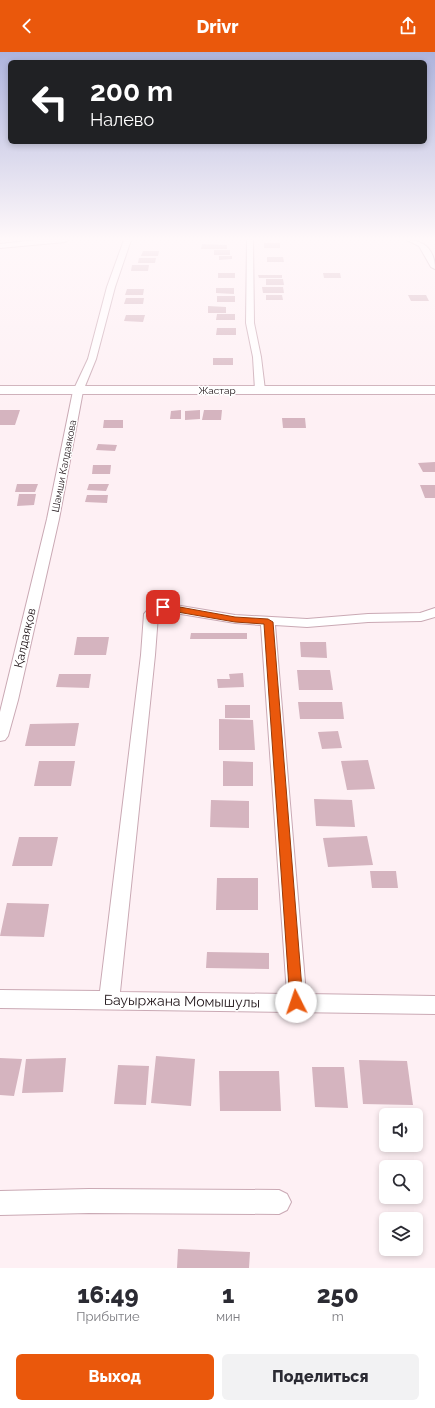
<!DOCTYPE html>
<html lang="ru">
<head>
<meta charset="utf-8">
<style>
  :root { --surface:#fff; --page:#f2f2f3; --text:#2b2b33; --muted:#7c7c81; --accent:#ea580c }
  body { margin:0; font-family:Raleway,sans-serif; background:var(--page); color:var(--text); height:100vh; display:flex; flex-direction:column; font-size:15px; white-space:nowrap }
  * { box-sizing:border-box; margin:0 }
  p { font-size:13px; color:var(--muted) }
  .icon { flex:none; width:22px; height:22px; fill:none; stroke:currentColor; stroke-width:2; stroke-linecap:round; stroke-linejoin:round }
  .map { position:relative; height:1216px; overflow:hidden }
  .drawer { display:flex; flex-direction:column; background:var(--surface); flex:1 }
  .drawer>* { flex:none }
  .banner { position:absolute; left:8px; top:8px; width:419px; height:84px; border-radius:6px; box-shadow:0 2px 6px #0003; background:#202124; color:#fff; overflow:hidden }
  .tools { position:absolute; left:379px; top:1056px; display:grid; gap:8px }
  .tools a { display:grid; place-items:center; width:44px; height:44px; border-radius:6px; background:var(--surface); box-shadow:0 2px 6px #0003; font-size:20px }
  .pin { position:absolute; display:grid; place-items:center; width:34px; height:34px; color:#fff; margin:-17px; border-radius:8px; box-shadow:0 2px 6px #0006 }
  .me { position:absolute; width:44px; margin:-22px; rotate:356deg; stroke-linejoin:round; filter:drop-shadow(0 0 3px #0008) }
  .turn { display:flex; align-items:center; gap:14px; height:84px; padding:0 16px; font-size:18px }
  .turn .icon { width:52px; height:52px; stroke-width:2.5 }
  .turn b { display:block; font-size:28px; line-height:34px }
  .eta { display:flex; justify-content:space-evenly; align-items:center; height:68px; text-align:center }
  .eta b { font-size:24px; font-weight:800; line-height:28px }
  .cta { display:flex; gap:8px; margin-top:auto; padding:8px 16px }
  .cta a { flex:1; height:46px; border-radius:6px; background:var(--accent); color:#fff; font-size:16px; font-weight:800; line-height:46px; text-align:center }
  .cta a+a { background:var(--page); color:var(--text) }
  header { display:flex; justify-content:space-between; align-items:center; height:52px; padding:0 16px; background:var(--accent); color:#fff; font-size:18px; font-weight:800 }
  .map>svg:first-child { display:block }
  .building { fill:#d5b4bf }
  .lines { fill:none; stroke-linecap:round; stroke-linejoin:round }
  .minor-casing { stroke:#caa9b4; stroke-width:2 }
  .tertiary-casing { stroke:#caa9b4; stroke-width:2 }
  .minor { fill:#fff; fill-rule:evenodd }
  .tertiary { fill:#fff; fill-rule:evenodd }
  .route { fill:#ea580c; stroke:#983908 }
  .labels { text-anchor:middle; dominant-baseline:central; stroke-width:3; stroke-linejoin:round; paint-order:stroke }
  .far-street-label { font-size:10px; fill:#1e1317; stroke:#fff }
  .street-label { font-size:12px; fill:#1e1317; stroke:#fff }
  .near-street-label { font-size:14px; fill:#1e1317; stroke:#fff }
</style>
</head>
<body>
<header><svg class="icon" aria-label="back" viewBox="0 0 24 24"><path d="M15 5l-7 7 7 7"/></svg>Drivr<svg class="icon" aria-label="share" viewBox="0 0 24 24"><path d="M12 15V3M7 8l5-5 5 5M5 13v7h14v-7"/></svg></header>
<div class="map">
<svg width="435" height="1216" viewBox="0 0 435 1216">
  <rect width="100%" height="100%" fill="#fef0f4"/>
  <!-- building -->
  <path class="building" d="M264,191h16v5h-16z
    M202,192l25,1v4h-26z
    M214,198h16v5h-16z
    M143,199h16l-1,5h-17z
    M219,204h13v3l-13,1z
    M267,205h16l1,5h-17z
    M139,206h17l-1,5h-17z
    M132,213h17l-1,6h-17z
    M218,221h17v5h-17z
    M323,221h17l1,5h-17z
    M258,223h24v3h-23z
    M266,227h17l1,6h-18z
    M262,235h21l1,6h-21z
    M216,236h18v6l-18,-1z
    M127,237h17l-1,6h-18z
    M266,243h16l1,5h-17z
    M408,243h18l3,6h-18z
    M217,244h18v6h-18z
    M126,246h18l-1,6h-19z
    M208,254l18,1v6h-18z
    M217,262h18v6h-19z
    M126,263h19l-2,7 -19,-1z
    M217,276h19v7h-20z
    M213,306h20v7h-20z
    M0,358h20l-5,15h-15z
    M181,358v9h-11l1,-8z
    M200,358v9l-15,1v-9z
    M204,358h18l-1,10h-19z
    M282,366h23l1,10h-23z
    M104,368h19v8h-20z
    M98,392l19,1 -2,6 -19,-1z
    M435,410v10h-12l-5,-9z
    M93,413h18l-1,9h-18z
    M17,432h21l-3,8h-20z
    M89,432h20l-3,7 -19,-1z
    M420,433h15v13h-10z
    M19,442h17l-2,11 -17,1z
    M87,443h21l-1,8 -22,-1z
    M191,581h56v6h-57z
    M77,585h32l-3,18h-32z
    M300,590h26l1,16 -26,-1z
    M297,618h33l3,20h-34z
    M243,621l1,14 -26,1 -1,-9h13l-1,-5z
    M59,622h32l-2,14 -33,-1z
    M298,650h44l2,17h-44z
    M225,653h25v13h-25z
    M219,667l34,1 2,30h-36z
    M79,671l-4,23h-50l5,-22z
    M338,679l4,17 -20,1 -4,-17z
    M368,708l7,29 -28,1 -6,-29z
    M39,709h36l-4,25h-37z
    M223,709l30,1v24h-30z
    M314,747l38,1 3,27 -39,-1z
    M211,748l38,1v27l-39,-1z
    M367,784l6,29 -45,2 -5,-29z
    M19,785h39l-6,29h-40z
    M370,819h26l2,17h-26z
    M217,826h41v32h-42z
    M7,851l42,1 -5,33 -44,-1z
    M207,900l62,1v16l-63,-1z
    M156,1004l39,3 -4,47 -40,-3z
    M0,1006l22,1 -8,37 -14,-1z
    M66,1006l-3,34 -41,1 4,-34z
    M359,1008l48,1 6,44 -50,-1z
    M118,1013l31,1 -3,39 -32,-1z
    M312,1015h32l4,41 -33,-1z
    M219,1019h60l2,40h-61z
    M178,1197l72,3 -1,16h-72z"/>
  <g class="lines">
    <!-- minor casing -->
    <g class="minor-casing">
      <path id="minor" d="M37,188h31l-3,2 -65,6v-4z
        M124,188h7l-16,47 -19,72 -13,32 -24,128 -41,181 -10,36 -3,4 -5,1v-29l47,-193 26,-128 15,-32 19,-72z
        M247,188h6l1,83 7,34 4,33 -5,3 -5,-3 -2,-33 -7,-34z
        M407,188c18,0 28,11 28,29l-4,-2 -12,-21z
        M163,551l72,12 72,4 61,-5 52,-1 15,-5v9l-14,4 -53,1 -61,5 -32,-2 31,369 129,2v18l-435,-6v-18l100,1 41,-336 3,-41 7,-8zM163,559l72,12 26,2 26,369 -167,-2 35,-337 3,-40z
        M89,1137l190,1 8,4 4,8 -4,8 -8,4 -190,-1 -89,2v-24z"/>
    </g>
    <!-- tertiary casing -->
    <g class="tertiary-casing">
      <path id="tertiary" d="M0,334h435v8h-435z"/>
    </g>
    <!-- minor -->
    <use href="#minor" class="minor"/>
    <!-- tertiary -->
    <use href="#tertiary" class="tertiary"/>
  </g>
  <!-- sky -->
  <linearGradient id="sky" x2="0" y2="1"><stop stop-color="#adb3dc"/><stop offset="0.52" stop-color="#fff8fa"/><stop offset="1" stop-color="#fff8fa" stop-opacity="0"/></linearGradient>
  <rect width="435" height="359" fill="url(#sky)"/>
  <!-- route -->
  <path class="route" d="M163,552l72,13 33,2 5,3 30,380 -2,4 -5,2 -4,-2 -2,-4 -26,-378 -29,-2 -75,-13 -2,-2 2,-2z"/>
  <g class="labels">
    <!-- far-street labels -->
    <g class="far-street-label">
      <text x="217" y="338">Жастар</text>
      <text transform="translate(64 414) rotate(-79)">Шамши Калдаякова</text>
    </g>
    <!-- street labels -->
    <g class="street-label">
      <text transform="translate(25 586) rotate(-77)">Қалдаяқов</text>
    </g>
    <!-- near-street labels -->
    <g class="near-street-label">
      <text transform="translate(182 949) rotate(1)">Бауыржана Момышулы</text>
    </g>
  </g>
</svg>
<div class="tools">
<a><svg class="icon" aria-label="sound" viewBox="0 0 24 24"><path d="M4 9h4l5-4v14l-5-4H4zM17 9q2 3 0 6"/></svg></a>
<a><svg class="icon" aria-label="search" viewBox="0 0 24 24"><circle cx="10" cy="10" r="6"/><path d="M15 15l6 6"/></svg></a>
<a><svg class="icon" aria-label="layers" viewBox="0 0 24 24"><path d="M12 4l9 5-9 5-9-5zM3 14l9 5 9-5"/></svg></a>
</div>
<div class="pin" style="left:163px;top:555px;background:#d93025"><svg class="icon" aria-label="arrive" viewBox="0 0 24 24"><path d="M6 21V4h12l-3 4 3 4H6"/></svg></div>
<svg class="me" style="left:296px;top:950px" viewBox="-20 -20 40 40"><circle r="19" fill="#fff"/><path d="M0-13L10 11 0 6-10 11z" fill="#ea580c"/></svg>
<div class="banner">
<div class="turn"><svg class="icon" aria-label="left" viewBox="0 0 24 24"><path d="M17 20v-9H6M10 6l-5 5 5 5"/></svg><div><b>200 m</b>Налево</div></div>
</div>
</div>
<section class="drawer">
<div class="eta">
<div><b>16:49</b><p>Прибытие</p></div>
<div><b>1</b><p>мин</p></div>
<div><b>250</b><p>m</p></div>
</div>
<div class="cta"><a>Выход</a><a>Поделиться</a></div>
</section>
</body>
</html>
